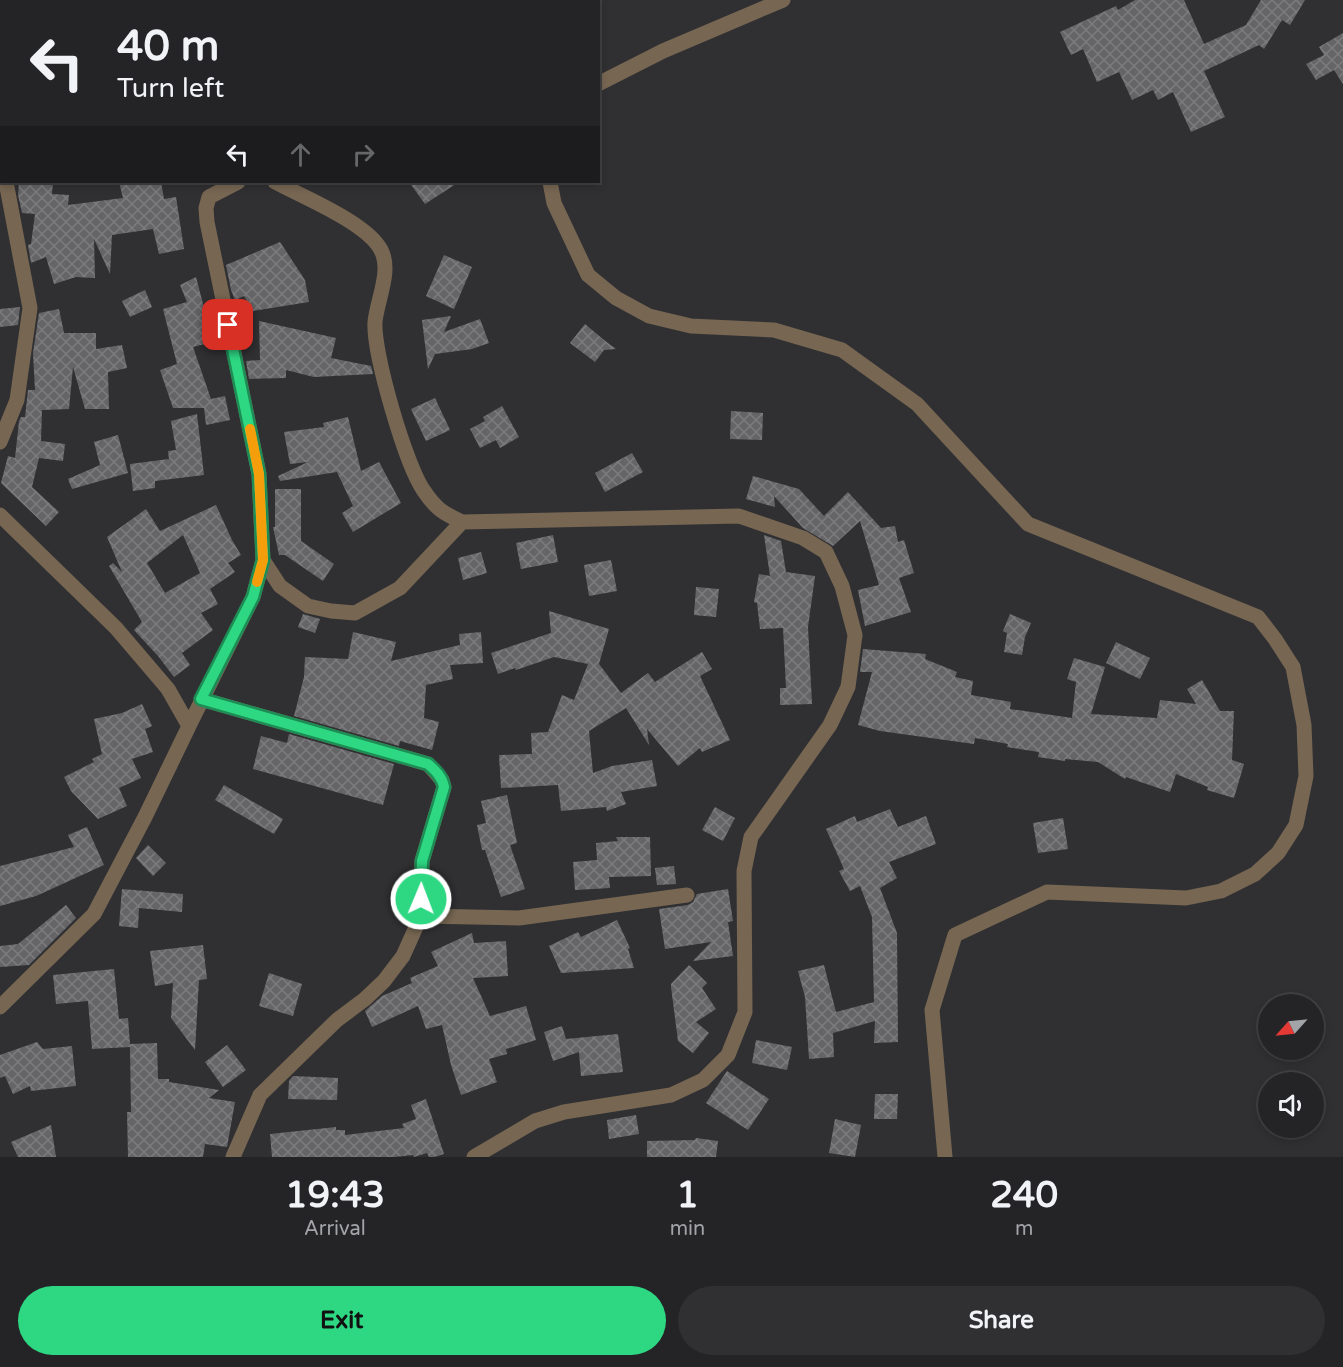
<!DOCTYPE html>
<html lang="en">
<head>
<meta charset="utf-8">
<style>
  :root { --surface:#242426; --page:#303032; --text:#f1f3f6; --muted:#a3a4a7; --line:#414143; --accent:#2ed883 }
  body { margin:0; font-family:"Varela Round",sans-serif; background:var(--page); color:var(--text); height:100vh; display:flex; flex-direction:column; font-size:22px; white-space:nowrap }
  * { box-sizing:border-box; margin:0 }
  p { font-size:20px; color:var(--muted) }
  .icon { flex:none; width:33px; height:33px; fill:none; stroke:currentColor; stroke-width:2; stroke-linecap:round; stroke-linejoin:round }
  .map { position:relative; height:1157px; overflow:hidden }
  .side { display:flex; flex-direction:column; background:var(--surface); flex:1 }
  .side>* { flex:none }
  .hud { position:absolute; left:0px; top:0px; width:600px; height:183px; box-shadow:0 3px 9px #0003,0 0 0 2px var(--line); background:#242426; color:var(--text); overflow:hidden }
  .needle { width:39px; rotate:243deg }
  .controls { position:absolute; left:1258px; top:994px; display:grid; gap:12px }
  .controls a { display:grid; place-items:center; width:66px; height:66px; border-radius:50%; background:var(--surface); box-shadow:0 3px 9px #0003,0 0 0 2px var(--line); font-size:30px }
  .pin { position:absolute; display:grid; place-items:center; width:51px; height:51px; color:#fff; margin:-26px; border-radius:12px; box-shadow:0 3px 9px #0006 }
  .me { position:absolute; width:66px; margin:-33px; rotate:1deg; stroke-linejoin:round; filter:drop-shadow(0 0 4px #0008) }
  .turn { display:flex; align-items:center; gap:21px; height:126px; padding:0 18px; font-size:27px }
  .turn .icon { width:78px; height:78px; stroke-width:2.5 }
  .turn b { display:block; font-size:42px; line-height:51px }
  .lanes { display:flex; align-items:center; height:57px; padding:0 18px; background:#0003; justify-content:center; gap:30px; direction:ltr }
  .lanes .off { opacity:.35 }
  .eta { display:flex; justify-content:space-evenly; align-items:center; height:102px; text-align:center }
  .eta b { font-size:36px; font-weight:700; line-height:42px }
  .cta { display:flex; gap:12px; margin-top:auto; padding:12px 18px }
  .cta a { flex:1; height:69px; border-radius:36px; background:var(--accent); color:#111; font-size:24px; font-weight:700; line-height:69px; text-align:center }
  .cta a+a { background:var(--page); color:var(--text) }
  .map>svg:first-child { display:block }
  .building { fill:url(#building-cross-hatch); fill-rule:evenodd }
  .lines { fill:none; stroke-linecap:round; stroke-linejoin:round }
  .minor { stroke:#766652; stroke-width:15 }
  .tertiary { stroke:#766652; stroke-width:15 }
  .route-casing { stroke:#1e8c55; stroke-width:15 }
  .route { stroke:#2ed883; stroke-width:10 }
  .slow { stroke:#f59e0b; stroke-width:10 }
</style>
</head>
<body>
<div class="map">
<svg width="1343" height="1157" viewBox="0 0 1343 1157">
  <defs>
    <pattern id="building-cross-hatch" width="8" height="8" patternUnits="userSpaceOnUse" patternTransform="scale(1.5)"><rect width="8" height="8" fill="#656568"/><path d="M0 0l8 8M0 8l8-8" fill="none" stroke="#7c7c7e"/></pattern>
  </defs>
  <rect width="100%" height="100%" fill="#303033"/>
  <!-- building -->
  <path class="building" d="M1135,0h49l20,44 42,-19 15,-25h44l-15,25 -8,-5 -18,29 -5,-4 -55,26 21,46 -34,15 -18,-40 -15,8 -5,-10 -21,10 -13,-28 -22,10 -14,-33 -12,6 -11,-23 56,-26 2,4z
    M1343,33v51l-9,-14 -18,10 -10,-16 18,-9 -5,-8z
    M19,182h34l-1,12 17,1 -1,10 55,-7 -4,-16h42l3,17 12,-2 8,52 -25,5 -6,-25 -41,6 -2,39 -16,-35 1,39 -19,-1 -22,7 -8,-27 -15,6 -3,-18 3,-1 4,-30 -13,-1 -4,-18z
    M409,182h50l-34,22z
    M280,242l25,38 4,22 -56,9 -9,-15 -9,4 -4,-10 -5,-25z
    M444,255l28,12 -18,42 -28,-13z
    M196,277l17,65 -20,5 18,52 14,-3 5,24 -24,5 -2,-17h-31l-13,-38 17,-6 -14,-55 24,-7 -7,-17z
    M145,290l7,17 -22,10 -8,-16z
    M20,307l-2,18 -18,2v-18z
    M59,309l5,24h32v16l26,-4 5,23 -19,4 1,37h-24l-12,-42 -4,42 -27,1 -1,31 24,3 -2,17 -24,-3 -7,29 27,25 -13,14 -45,-43 7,-27 7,2 4,-37 2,-4h4l3,-27h7l-2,-37 6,-40z
    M451,316l-7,16 36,-13 9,24 -17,6 -37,5 -7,15 -6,-49z
    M259,321l77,17 -5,20 40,8 2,8 -59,3 -28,-7v8l-37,1 -3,-18 14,-1z
    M585,324l19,16 12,9 -12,1 -9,12 -25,-19z
    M435,398l15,32 -24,11 -15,-32z
    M502,406l17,31 -19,11 -4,-8 -16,8 -10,-19 15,-8 -2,-4z
    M731,411l32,2 -1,27 -32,-1z
    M197,414l7,61 -49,6v7l-22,3 -3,-27 39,-5 -1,-8 8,-1 -5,-29z
    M348,417l13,54 18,-9 22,41 -48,29 -11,-19 11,-7 -16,-34 -57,9 -2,-5 30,-14 -18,2 -6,-32 40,-5 -1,-4z
    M118,435l10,38 -56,16 -4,-10 32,-14 -6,-23z
    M632,453l11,19 -38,20 -10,-19z
    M753,476l46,13 25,27 24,-24 33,36 14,-2 3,16 6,-2 10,33 -15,5 12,34 -46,14 -7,-36 21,-5 -19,-64 -27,25 -30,-18 -29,-32 1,11 -29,-8z
    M275,489h26v52l33,23 -11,17 -38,-26h-6l-6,-28h2z
    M216,505l16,35 9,15 -13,8 7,9 -25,17 8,15 -17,9 12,17 -31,23 8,12 -16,12 -16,-21 -24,-26 8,-8 -33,-56 4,-3 9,9 -15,-35 39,-28 14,22zM183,535l17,38 -35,20 -18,-30z
    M553,535l5,27 -37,7 -5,-26z
    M764,535l17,6 5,31 29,4 -7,51 4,77 -32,1v-17h6l-3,-60 -23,1 -3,-26 -3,-1 5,-28 11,2z
    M481,552l6,21 -24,7 -5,-22z
    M611,560l6,31 -28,5 -5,-31z
    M696,587l23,2 -3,28 -22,-2z
    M549,611l60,18 -10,35 22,29 27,-20 7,9 47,-30 10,17 -12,7 30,64 -28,12 -2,-4 -22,18 -31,-37 2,16 -23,-37 -37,23 4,42 19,-7 40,-6 5,26 -36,6 5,12 -19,7 -1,-4 -45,4 -3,-26 -57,3 -2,-33 33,-1 -1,-21 17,-1 14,-37 12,5 14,-36 -34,-7 -38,13 -1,-2 -17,6 -7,-21 60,-20z
    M303,614l17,5 -5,14 -17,-6z
    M1010,614l21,9 -6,14 -3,18 -18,-3 3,-19 -4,-2z
    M353,632l43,10 -5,19 69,-16 -1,-11 22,-2 2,31 -33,2 3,14 -27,6 -2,33 15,4 -7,28 -32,-9 -1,5 -105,-30 10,-39 1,-20 43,2z
    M1116,642l34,16 -10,21 -34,-16z
    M863,649l63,5 -1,5 32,13 -2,5 18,4 -2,14 40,7 -1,7 62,9 4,-36 -9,-3 7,-21 31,9 -14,47 66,4 3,-18 36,4 -9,-15 15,-9 18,31h14l-2,49 12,4 -10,34 -27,-8 1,-3 -32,-13 -6,18 -44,-15 -1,2 -27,-17 -33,-3v2l-27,-4 1,-5 -32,-5 1,-3 -33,-6 -1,6 -94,-13 -22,-6 14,-53h-12z
    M142,704l10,22 -7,3 8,23 -21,7 9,19 -22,10 8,18 -29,13 -27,-28 -7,-14 30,-15 -2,-3 10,-5 -8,-35 28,-6z
    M289,734l105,30 -11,41 -130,-36 8,-33 26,7z
    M224,785l59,34 -9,15 -59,-34z
    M507,795l10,48 -7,2 15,44 -24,8 -16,-47h-3l-5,-25 9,-2 -5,-22z
    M715,807l20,11 -12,23 -21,-11z
    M890,809l8,18 28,-11 10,28 -47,18 8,16 -17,10 17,45 1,109 -24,1 1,-22 -42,12 1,24 -25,2 -4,-62 -7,-26 26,-6 12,47 38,-10 -2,-85 -12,-31 -10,5 -11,-20 5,-2 -18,-40 29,-13 2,6z
    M1063,818l5,31 -30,4 -5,-30z
    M87,827l17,38 -68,31 -36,10v-40l74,-19 -6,-12z
    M616,837h34l1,39 -42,1 1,11 -35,2 -2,-28 24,-2 -1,-17 22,-2z
    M148,845l18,18 -13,13 -17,-18z
    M674,866l2,18 -19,1 -2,-17z
    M122,889l61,5 -1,18 -43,-4 -1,20 -19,-2z
    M728,889l5,32 -5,1 5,34 -40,5 18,-19 -46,7 -6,-40 29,-4 5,-3 4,-8z
    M66,905l10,13 -47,47 -29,2v-21l18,-2z
    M617,920l13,28 -2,1 6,19 -73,5 -12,-27 29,-14 3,5z
    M472,933l2,10 32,-2 2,35 -35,2 17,38 36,-10 10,34 -30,9 1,5 -18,5 8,23 -36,13 -10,-30 -9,-40 -16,4 -8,-23 -46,21 -7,-16 17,-15 30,-13 -2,-5 28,-12 -7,-14z
    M203,945l4,34 -8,1 -4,70 -24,-32 2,-35 -18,3 -5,-35z
    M689,965l18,18 -5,5 14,21 -20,13 13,11 -16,20 -15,-12 -7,-54v-3z
    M114,969l5,50 9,-1 2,26 27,-1 1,36h11v3l50,8 -10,8 26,4 -8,45 -22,-3 -2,13h-75l-1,-45h4l-1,-65 -38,2 -4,-48 -32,3 -3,-29z
    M269,973l33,11 -9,32 -34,-10z
    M562,1026l4,13 52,-5 5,38 -42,4 -2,-24 -26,9 -9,-29z
    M756,1040l36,7 -5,23 -35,-7z
    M37,1042l6,7 29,-3 4,40 -45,5 -1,-5 -17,8 -8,-18 -5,2v-23z
    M227,1045l19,25 -23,17 -18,-25z
    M727,1071l42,28 -21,31 -42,-27z
    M293,1076l45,2 -1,22 -49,-1 1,-18z
    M875,1094h23l-1,25h-23z
    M426,1099l18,55 -10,3h-5l-2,-4 -13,4 -1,-2 -19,2h-122l-2,-23 66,-7v3h9v5l59,-7 -2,-4 14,-5 -5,-14z
    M636,1115l3,19 -30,5 -2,-19z
    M835,1119l26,6 -6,32 -26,-4z
    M51,1125l5,32h-38l-7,-15z
    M696,1138l22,3 -2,16h-69v-16l48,-1z"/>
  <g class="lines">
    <!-- minor -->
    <path class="minor" d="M28,2v-2
      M275,182c28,15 92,41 106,68 11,21 -4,50 -6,72 -2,31 31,144 49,169 12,18 19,22 38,31l277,-6 64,22 23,14 16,34 13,49 -7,52 -18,38 -79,112 -7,34 1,141 -17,43 -25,25 -32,15 -107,17 -29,9 -61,36
      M0,442l17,-42 13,-92 -24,-126
      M0,515l116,113 52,61 21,37 -44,91 -51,97 -94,93
      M263,560l17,26 28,20 23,5 24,2 45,-25 62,-66
      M201,699l227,65 14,16 2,7 -22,74 -1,55 -18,40 -19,25 -19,18 -28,21 -77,75 -27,62
      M189,726l64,-129 10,-37 -4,-86 -52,-252 -1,-14 3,-11 29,-15
      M421,916l98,2 168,-23"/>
    <!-- tertiary -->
    <path class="tertiary" d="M598,84l65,-33 120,-51
      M550,182l4,21 34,72 28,23 33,18 42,10 83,4 68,20 75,54 111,120 230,93 17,22 18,28 11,58 2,51 -10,49 -18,28 -23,21 -34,17 -35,7 -139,-6 -92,43 -23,75 13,147"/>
  </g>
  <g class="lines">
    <!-- route casing -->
    <g class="route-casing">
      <path id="route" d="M228,325l31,149 4,86 -10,37 -52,102 227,65c8,7 14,13 16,23l-22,74 -1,38"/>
    </g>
    <!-- route -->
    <use href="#route" class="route"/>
    <!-- slow -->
    <path class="slow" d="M250,429l9,45 4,86 -6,22"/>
  </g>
</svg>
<div class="controls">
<a><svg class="needle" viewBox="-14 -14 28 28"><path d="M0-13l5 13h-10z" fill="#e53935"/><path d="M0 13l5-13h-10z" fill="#a3a4a7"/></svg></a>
<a><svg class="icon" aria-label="sound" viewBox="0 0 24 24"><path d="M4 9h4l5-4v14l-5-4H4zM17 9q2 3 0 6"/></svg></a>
</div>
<div class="pin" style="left:228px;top:325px;background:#d93025"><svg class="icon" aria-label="arrive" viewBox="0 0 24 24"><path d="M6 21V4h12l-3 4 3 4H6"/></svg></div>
<svg class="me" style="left:421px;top:899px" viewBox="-20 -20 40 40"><circle r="17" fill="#2ed883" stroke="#fff" stroke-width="3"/><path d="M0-11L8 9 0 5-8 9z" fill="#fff"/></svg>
<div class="hud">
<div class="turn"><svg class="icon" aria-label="left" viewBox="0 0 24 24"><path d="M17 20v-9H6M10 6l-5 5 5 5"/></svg><div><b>40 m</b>Turn left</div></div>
<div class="lanes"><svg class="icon" aria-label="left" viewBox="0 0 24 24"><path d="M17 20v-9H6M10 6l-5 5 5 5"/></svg><svg class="icon off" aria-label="ahead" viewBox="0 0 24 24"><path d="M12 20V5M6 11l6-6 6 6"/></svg><svg class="icon off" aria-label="right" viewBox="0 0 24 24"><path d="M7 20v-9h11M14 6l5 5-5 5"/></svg></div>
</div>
</div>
<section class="side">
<div class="eta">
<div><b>19:43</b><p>Arrival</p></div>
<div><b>1</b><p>min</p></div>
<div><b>240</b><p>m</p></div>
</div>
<div class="cta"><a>Exit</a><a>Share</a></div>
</section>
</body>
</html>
